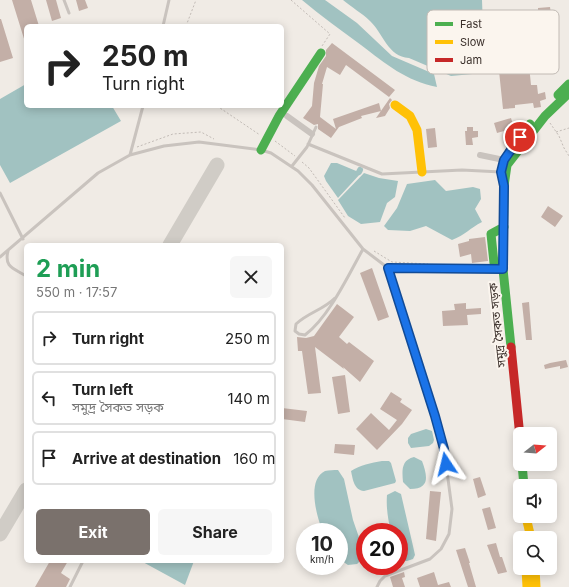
<!DOCTYPE html>
<html lang="en">
<head>
<meta charset="utf-8">
<style>
  :root { --surface:#fff; --page:#f6f6f6; --text:#222; --muted:#767676; --line:#e0e0e0; --accent:#7a716c }
  body { margin:0; font-family:Inter,"Noto Sans Bengali",sans-serif; background:var(--page); color:var(--text); height:100vh; display:flex; flex-direction:column; font-size:15px; white-space:nowrap }
  * { box-sizing:border-box; margin:0 }
  p { font-size:13px; color:var(--muted) }
  .icon { flex:none; width:22px; height:22px; fill:none; stroke:currentColor; stroke-width:2; stroke-linecap:round; stroke-linejoin:round }
  .map { position:relative; flex:1; overflow:hidden }
  .sheet { position:absolute; left:24px; top:243px; width:260px; height:320px; display:flex; flex-direction:column; background:var(--surface); border-radius:6px; box-shadow:0 2px 10px #0003 }
  .sheet>* { flex:none }
  .guide { position:absolute; left:24px; top:24px; width:260px; height:84px; border-radius:6px; box-shadow:0 2px 10px #0003; background:#fff; color:var(--text); overflow:hidden }
  .needle { width:26px; rotate:73deg }
  .fabs { position:absolute; left:513px; top:427px; display:grid; gap:8px }
  .fabs a { display:grid; place-items:center; width:44px; height:44px; border-radius:6px; background:var(--surface); box-shadow:0 2px 10px #0003; font-size:20px }
  .speed { position:absolute; left:296px; top:523px; display:flex; gap:8px; font-size:20px; font-weight:700; text-align:center }
  .speed>* { display:grid; place-content:center; width:52px; height:52px; border-radius:50%; background:var(--surface); box-shadow:0 2px 10px #0003; line-height:1 }
  .speed small { font-size:10px; font-weight:400 }
  .speed .limit { border:6px solid #d22; background:#fff; color:#111 }
  .pin { position:absolute; display:grid; place-items:center; width:34px; height:34px; color:#fff; margin:-17px; border:2px solid #fff; border-radius:50%; box-shadow:0 1px 4px #0007 }
  .me { position:absolute; width:44px; margin:-22px; rotate:350deg; stroke-linejoin:round; filter:drop-shadow(0 0 3px #0008) }
  .turn { display:flex; align-items:center; gap:14px; height:84px; padding:0 12px; font-size:18px }
  .turn .icon { width:52px; height:52px; stroke-width:2.5 }
  .turn b { display:block; font-size:28px; line-height:34px }
  .round { display:grid; place-items:center; flex:none; width:42px; height:42px; border-radius:6px; background:var(--page) }
  .overview { display:flex; align-items:center; justify-content:space-between; height:68px; padding:0 12px }
  h1 { font-size:24px; font-weight:700; line-height:30px; color:#1e9e55 }
  .action { display:flex; gap:8px; margin-top:auto; padding:8px 12px }
  .action a { flex:1; height:46px; border-radius:6px; background:var(--accent); color:#fff; font-size:16px; font-weight:700; line-height:46px; text-align:center }
  .action a+a { background:var(--page); color:var(--text) }
  ul { padding:0; list-style:none }
  li { display:flex; align-items:center; gap:12px; height:54px; margin:0 8px 6px; padding:0 4px; border:2px solid var(--line); border-radius:6px }
  li div { flex:1 }
  li b { display:block; font-size:15px }
  li em { font-style:normal }
  .map>svg:first-child { display:block }
  .water { fill:#a1c2c1 }
  .lines { fill:none; stroke-linecap:round; stroke-linejoin:round }
  .canal { stroke:#a1c2c1; stroke-width:6 }
  .taxiway { stroke:#d0ccc6; stroke-width:15 }
  .building { fill:#c3afa7 }
  .path { stroke:#c2bbb6; stroke-width:1; stroke-dasharray:2 2; stroke-linecap:butt }
  .lane { stroke:#c9c3be; stroke-width:3 }
  .street { stroke:#c9c3be; stroke-width:6 }
  .fast { stroke:#4caf50; stroke-width:9 }
  .slow { stroke:#ffc107; stroke-width:9 }
  .jam { stroke:#c62828; stroke-width:9 }
  .route-casing { stroke:#114b97; stroke-width:10 }
  .route { stroke:#1a73e8; stroke-width:7 }
  .labels { text-anchor:middle; dominant-baseline:central; stroke-width:4; stroke-linejoin:round; paint-order:stroke }
  .street-label { font-size:12px; fill:#3b302b; stroke:#fbf5ee }
  .key { fill:#fbf5ee; stroke:#c1bab4; stroke-width:1 }
  .key-label { font-size:11px; fill:#3b302b }
</style>
</head>
<body>
<div class="map">
<svg width="569" height="587" viewBox="0 0 569 587">
  <rect width="100%" height="100%" fill="#f0ebe5"/>
  <!-- water -->
  <path class="water" d="M302,0h23l32,23 35,33 42,18 3,13c-31,-6 -51,-23 -76,-42 -20,-15 -40,-29 -59,-45z
    M343,0h139l2,56 1,14 -2,3 -32,3 -42,-18c-21,-1 -26,-25 -39,-37 -8,-8 -19,-14 -27,-21z
    M26,84v22h86l9,15 -111,62 -10,-18v-66z
    M331,163h6l24,10 -23,25 -12,-17 -2,-5z
    M364,173l15,5 19,3 -3,16 -8,6 -7,19 -19,2 -13,-8 -10,-16z
    M435,180l11,11 27,-4 7,2 1,10 -6,10 7,13c-12,6 -17,13 -30,18l-26,-14 -16,5 -22,-1 -4,-4 13,-18 10,-24z
    M426,429l6,2 2,9 -1,3 -4,3 -18,2 -3,-5v-5l3,-4z
    M414,457l8,4c5,14 9,28 -12,28l-7,-7c-1,-11 -2,-22 11,-25z
    M382,461h7l2,2 5,18 -1,2 -31,8c-10,-1 -11,-11 -13,-20 9,-6 20,-8 31,-10z
    M338,470l6,9 9,41 10,29v9l-6,6 -9,1 -9,-6v-27h-16c-6,-14 -17,-52 2,-61 4,-1 9,-1 13,-1z
    M395,491l6,3 12,52 2,9 -2,4 -6,2h-6l-2,-5v-24h-8c-3,-12 -5,-25 -4,-37z
    M141,561h53l-9,24z"/>
  <g class="lines">
    <!-- canal -->
    <path class="canal" d="M359,172l1,-2"/>
    <!-- taxiway -->
    <path class="taxiway" d="M170,245l47,-80
      M0,534l26,-44"/>
  </g>
  <!-- building -->
  <path class="building" d="M12,0h19l8,26h-13v16h-1z
    M46,0h10l5,18 -9,3z
    M76,0h9l3,8 -9,3z
    M550,7l1,7 -13,2v-8z
    M0,19h1l12,39 -13,4z
    M332,43l63,47 -6,7 -43,-32 -6,10 -13,-8 -5,17h1l-3,33 16,12 -3,-10 46,-16 2,8 -20,5 1,2 -23,9 -8,11 -13,-9v-5l-4,1 -11,-7 9,-12 2,-23 5,-17 7,-10v-6z
    M529,65l2,20h6l1,9 7,-2 1,7 -6,2 1,6 -7,1 -1,-5 -18,2v3l-12,1 -4,-38 17,-1v-4z
    M390,98l2,2 -3,4 1,4 -5,8 -9,2z
    M511,118l3,10 -17,5 -3,-10z
    M467,127h6v4h5v6l-6,1 1,7h-7l-1,-14h2z
    M435,128l2,19 -9,1 -2,-19z
    M548,206l15,10 -8,11 -14,-10z
    M485,237l3,24 -16,2 -1,-9 -11,3 -2,-13 11,-3v-2z
    M372,268l17,49 -11,4 -18,-48z
    M529,302l3,38h-6l-4,-37z
    M466,303v6l15,-1v6l-14,1 1,10 -25,1 -1,-15 13,-1 -1,-6z
    M337,304l17,13 -15,20 8,7 2,-2 25,19 -14,21 -17,-15 1,2 -29,-22 6,46 -13,1 -6,-43h-4l-1,-14 9,1 8,-2z
    M566,360l2,7 -8,2v-3l-15,3 -1,-4 6,-2z
    M345,375l5,37 -12,2 -6,-37z
    M391,392l11,7 -2,3 12,8 -10,14 -25,26 -21,-21 15,-16 18,17 8,-10 -17,-11z
    M282,408l25,3 -2,11 -23,-3z
    M335,444l20,1 -1,10 -20,-2z
    M480,477l6,18 -8,3 -5,-19z
    M430,491l11,1 -5,49 -10,-2z
    M490,507l6,21 -8,2 -6,-21z
    M496,543l4,14h2l5,15 -9,2 -11,-29z
    M465,548l5,15h-1l7,24h-8l-12,-37z
    M50,561h18l-7,12 9,6 -4,8h-31z
    M404,572l1,5 -3,1 3,9h-12l-3,-10z
    M434,572l4,13 11,-3 2,5h-31l-3,-9z"/>
  <g class="lines">
    <!-- path -->
    <path class="path" d="M291,0l39,34 -8,12
      M186,26l10,-26
      M217,106l43,29
      M550,123l9,13 5,12 5,8
      M556,132l13,-4
      M275,141l20,15
      M137,147l36,-13 28,-2 13,7
      M302,162l7,6 36,50
      M374,251l18,11 36,2"/>
    <!-- lane -->
    <path class="lane" d="M64,0l5,13
      M163,26l6,-26
      M308,144l74,30 80,-4 39,2
      M130,155l34,-9 35,-4 62,8 10,3 27,18 14,14 51,64 25,19 47,148 9,33 8,60 -3,25 -8,15 -11,10 -45,17 -5,5 -3,6
      M292,166l15,-19 9,-20
      M0,193l23,46
      M8,251c-4,16 5,17 18,25
      M0,257l98,-84 32,-18 13,-49
      M388,268l112,1
      M335,298c-12,12 -26,14 -39,26l-1,7 4,3 6,1c24,-18 43,-59 58,-86
      M70,587l13,-26"/>
    <!-- street -->
    <path class="street" d="M287,116l25,18
      M480,155l24,5"/>
    <!-- fast -->
    <path class="fast" d="M558,95l11,-11
      M261,150l18,-34 42,-63
      M510,151l20,-27
      M503,266l-9,-3 -3,-29 13,-7
      M511,347l-8,-78 1,-83 3,-21 38,-49 24,-23
      M522,464l2,22"/>
    <!-- slow -->
    <path class="slow" d="M395,105l15,11 7,14 5,42
      M526,517l5,21
      M526,568l1,19
      M535,568l1,19"/>
    <!-- jam -->
    <path class="jam" d="M511,347l9,90"/>
  </g>
  <g class="lines">
    <!-- route casing -->
    <g class="route-casing">
      <path id="route" d="M446,464l-2,-15 -9,-33 -47,-148 115,1 1,-83 -3,-14 3,-12 16,-23"/>
    </g>
    <!-- route -->
    <use href="#route" class="route"/>
  </g>
  <g class="labels">
    <!-- street labels -->
    <g class="street-label">
      <text transform="translate(497 325) rotate(-96)">সমুদ্র সৈকত সড়ক</text>
    </g>
  </g>
  <!-- legend -->
  <rect x="427" y="10" width="132" height="64" rx="6" class="key"/>
  <rect x="435" y="22" width="18" height="4" fill="#4caf50"/>
  <rect x="435" y="40" width="18" height="4" fill="#ffc107"/>
  <rect x="435" y="58" width="18" height="4" fill="#c62828"/>
  <g class="key-label">
    <text x="460" y="28">Fast</text>
    <text x="460" y="46">Slow</text>
    <text x="460" y="64">Jam</text>
  </g>
</svg>
<div class="fabs">
<a><svg class="needle" viewBox="-14 -14 28 28"><path d="M0-13l5 13h-10z" fill="#e53935"/><path d="M0 13l5-13h-10z" fill="#767676"/></svg></a>
<a><svg class="icon" aria-label="sound" viewBox="0 0 24 24"><path d="M4 9h4l5-4v14l-5-4H4zM17 9q2 3 0 6"/></svg></a>
<a><svg class="icon" aria-label="search" viewBox="0 0 24 24"><circle cx="10" cy="10" r="6"/><path d="M15 15l6 6"/></svg></a>
</div>
<div class="speed"><div>10<small>km/h</small></div><div class="limit">20</div></div>
<div class="pin" style="left:520px;top:137px;background:#d93025"><svg class="icon" aria-label="arrive" viewBox="0 0 24 24"><path d="M6 21V4h12l-3 4 3 4H6"/></svg></div>
<svg class="me" style="left:446px;top:464px" viewBox="-20 -20 40 40"><path d="M0-17L14 15 0 8-14 15z" fill="#1a73e8" stroke="#fff" stroke-width="4"/></svg>
<div class="guide">
<div class="turn"><svg class="icon" aria-label="right" viewBox="0 0 24 24"><path d="M7 20v-9h11M14 6l5 5-5 5"/></svg><div><b>250 m</b>Turn right</div></div>
</div>
<section class="sheet">
<div class="overview"><div><h1>2 min</h1><p>550 m · 17:57</p></div><a class="round"><svg class="icon" aria-label="close" viewBox="0 0 24 24"><path d="M6 6l12 12M18 6L6 18"/></svg></a></div>
<ul>
<li><svg class="icon" aria-label="right" viewBox="0 0 24 24"><path d="M7 20v-9h11M14 6l5 5-5 5"/></svg><div><b>Turn right</b></div><em>250 m</em></li>
<li><svg class="icon" aria-label="left" viewBox="0 0 24 24"><path d="M17 20v-9H6M10 6l-5 5 5 5"/></svg><div><b>Turn left</b><p>সমুদ্র সৈকত সড়ক</p></div><em>140 m</em></li>
<li><svg class="icon" aria-label="arrive" viewBox="0 0 24 24"><path d="M6 21V4h12l-3 4 3 4H6"/></svg><div><b>Arrive at destination</b></div><em>160 m</em></li>
</ul>
<div class="action"><a>Exit</a><a>Share</a></div>
</section>
</div>
</body>
</html>
